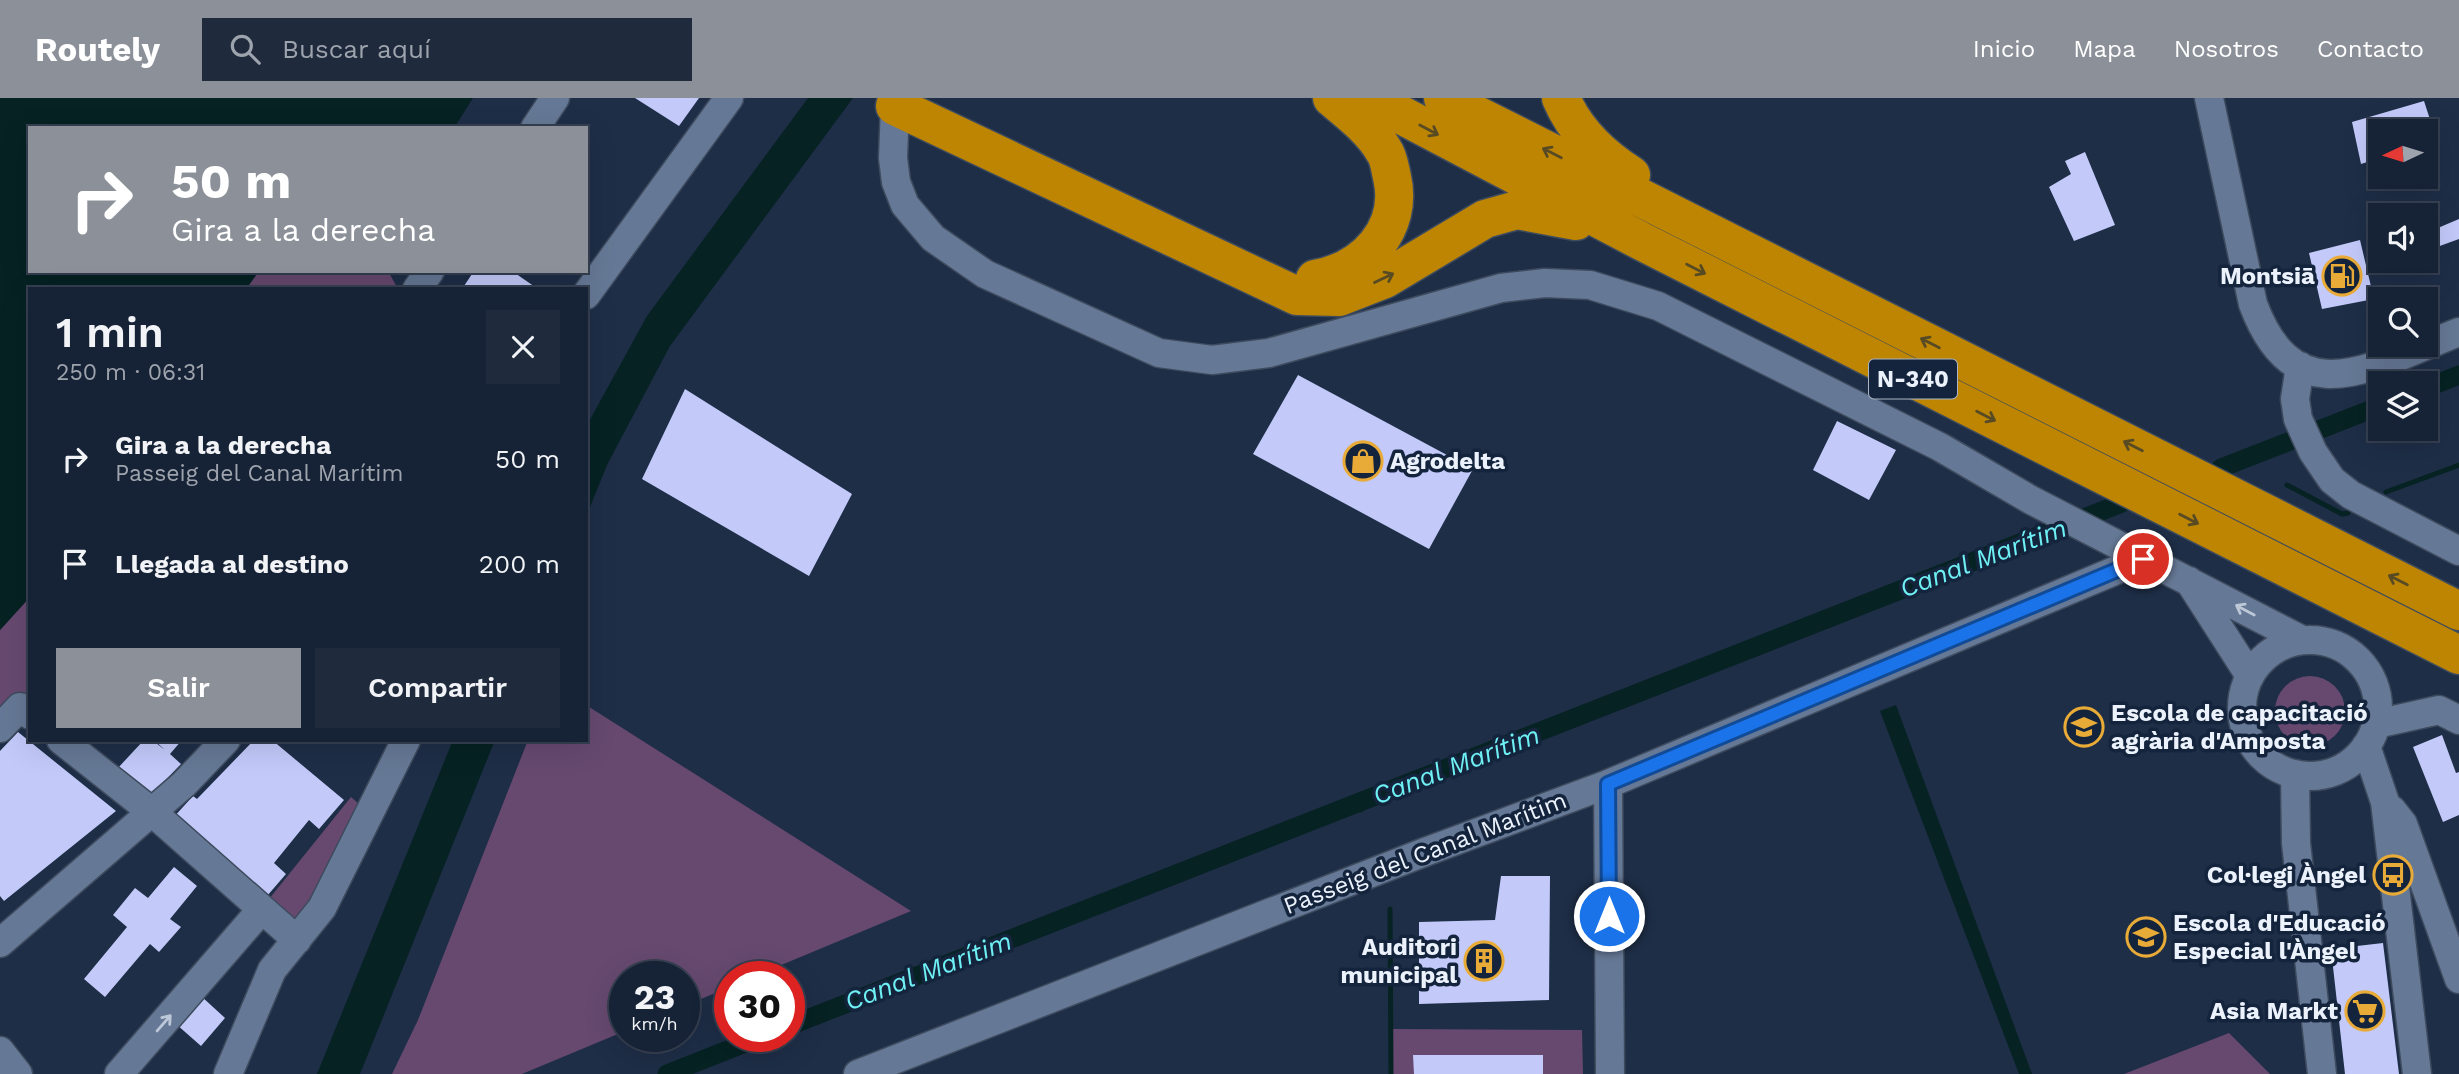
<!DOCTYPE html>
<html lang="es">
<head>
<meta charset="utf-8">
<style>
  :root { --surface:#162235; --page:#1f2a3d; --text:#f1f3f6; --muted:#9ea4ad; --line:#353f50; --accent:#8c9099 }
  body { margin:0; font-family:"Work Sans",sans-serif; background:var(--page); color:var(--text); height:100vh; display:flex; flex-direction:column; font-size:26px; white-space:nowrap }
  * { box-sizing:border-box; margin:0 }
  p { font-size:23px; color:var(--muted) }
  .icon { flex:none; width:38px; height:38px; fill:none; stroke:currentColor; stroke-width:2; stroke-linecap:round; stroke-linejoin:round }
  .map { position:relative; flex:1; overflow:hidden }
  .side { position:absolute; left:28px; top:189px; width:560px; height:455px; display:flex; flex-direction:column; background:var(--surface); border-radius:0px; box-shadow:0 7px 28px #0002,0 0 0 2px var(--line) }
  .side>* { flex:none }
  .top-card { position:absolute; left:28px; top:28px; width:560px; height:147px; border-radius:0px; box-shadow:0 7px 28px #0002,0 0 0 2px var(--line); background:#8c9099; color:#fff; overflow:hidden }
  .needle { width:46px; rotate:266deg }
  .fabs { position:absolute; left:2368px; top:21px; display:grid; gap:14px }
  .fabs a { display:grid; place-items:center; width:70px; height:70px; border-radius:0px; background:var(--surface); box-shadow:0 7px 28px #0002,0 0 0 2px var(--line); font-size:35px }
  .speed { position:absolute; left:609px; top:863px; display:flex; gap:14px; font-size:35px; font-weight:700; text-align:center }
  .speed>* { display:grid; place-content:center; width:91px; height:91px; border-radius:50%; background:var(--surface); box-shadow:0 7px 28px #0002,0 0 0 2px var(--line); line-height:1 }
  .speed small { font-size:18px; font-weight:400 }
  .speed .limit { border:10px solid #d22; background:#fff; color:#111 }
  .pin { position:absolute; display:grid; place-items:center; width:60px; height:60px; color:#fff; margin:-30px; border:4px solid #fff; border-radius:50%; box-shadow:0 2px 7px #0007 }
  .me { position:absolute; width:77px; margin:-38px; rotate:0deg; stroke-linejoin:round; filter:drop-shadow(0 0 5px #0008) }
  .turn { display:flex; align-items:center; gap:24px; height:147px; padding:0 28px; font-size:32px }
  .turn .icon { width:91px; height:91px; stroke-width:2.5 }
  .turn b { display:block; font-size:49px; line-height:60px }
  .round { display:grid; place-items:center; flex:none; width:74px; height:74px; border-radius:0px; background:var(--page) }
  .overview { display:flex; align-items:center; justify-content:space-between; height:119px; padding:0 28px }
  h1 { font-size:42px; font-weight:600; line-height:52px }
  .cta { display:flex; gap:14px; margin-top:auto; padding:14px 28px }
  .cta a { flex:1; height:80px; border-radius:0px; background:var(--accent); color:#fff; font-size:28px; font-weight:600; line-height:80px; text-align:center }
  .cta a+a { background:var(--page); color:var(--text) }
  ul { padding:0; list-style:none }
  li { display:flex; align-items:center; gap:21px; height:105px; padding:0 28px }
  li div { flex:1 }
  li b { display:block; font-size:26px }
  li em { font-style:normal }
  header { display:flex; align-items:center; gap:42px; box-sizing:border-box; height:98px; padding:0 35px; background:var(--accent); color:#fff }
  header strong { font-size:33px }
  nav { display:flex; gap:38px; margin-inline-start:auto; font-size:24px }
  .search { width:490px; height:63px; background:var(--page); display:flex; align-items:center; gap:18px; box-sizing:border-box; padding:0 24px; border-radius:0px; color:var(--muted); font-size:26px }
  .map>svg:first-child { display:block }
  .green { fill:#674970 }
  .water { fill:#062223 }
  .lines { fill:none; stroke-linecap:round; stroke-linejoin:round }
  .stream { stroke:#062223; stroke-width:5 }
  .canal { stroke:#062223; stroke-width:19 }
  .building { fill:#c3cafa }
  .minor-casing { stroke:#3e4b5e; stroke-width:31 }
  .highway-casing { stroke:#3e4b5e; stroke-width:41 }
  .minor { stroke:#657895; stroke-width:28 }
  .highway { stroke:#bd8501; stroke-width:38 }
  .oneway { stroke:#584b24 }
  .oneway2 { stroke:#bcc7d8 }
  .route-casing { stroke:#114b97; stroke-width:18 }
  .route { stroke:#1a73e8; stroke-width:12 }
  .labels { text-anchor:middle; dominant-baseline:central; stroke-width:7; stroke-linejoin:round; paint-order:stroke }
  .shield { fill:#14243c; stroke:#aab4c2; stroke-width:2 }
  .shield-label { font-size:23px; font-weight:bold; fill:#ebf2fc }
  .poi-label { font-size:24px; font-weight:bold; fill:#ebf2fc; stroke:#14243c; text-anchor:end }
  .street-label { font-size:24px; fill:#ebf2fc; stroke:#14243c }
  .water-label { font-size:26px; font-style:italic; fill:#6ef0f4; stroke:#14243c }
</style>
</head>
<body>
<header>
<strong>Routely</strong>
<div class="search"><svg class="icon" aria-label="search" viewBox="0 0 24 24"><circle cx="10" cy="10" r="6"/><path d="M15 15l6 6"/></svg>Buscar aquí</div>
<nav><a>Inicio</a><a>Mapa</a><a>Nosotros</a><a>Contacto</a></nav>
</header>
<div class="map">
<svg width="2459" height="976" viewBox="0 0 2459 976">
  <rect width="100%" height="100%" fill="#1e2e47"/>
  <!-- green -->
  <path class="green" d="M259,173h129l10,18h-152z
    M30,499v94l-30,26v-87z
    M2275 613a35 35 0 1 1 70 0a35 35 0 1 1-70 0Z
    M586,607l325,206 -156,65h-25v11l-46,19v-30h-59v55l-103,43h-130l26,-54 110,-280h58z
    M351,699l15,13 -65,113 -32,-24z
    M1391,931l191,1 1,44h-191z
    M2229,935l41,41h-146z"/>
  <!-- water -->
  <path class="water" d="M0,0h473l-19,30h-424v143h229l-13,18h-216v308l-30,33z
    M808,0h45l-183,248 -63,119 -21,52v-90l6,-11 55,-100z
    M1896,607l136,369h-13l-139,-363z
    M453,642h42l-135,334h-43z"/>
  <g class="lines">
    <!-- stream -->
    <path class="stream" d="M2287,387l55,29 6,-1
      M2386,394l73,-27
      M1358,704l3,8
      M1390,811l1,165"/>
    <!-- canal -->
    <path class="canal" d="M2426,290l33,-13
      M2221,370l159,-62
      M789,928l1333,-523
      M667,976l96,-38"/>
  </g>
  <!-- building -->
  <path class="building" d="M635,0h64l-20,28z
    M2424,3l13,40 -11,3v-13h-46v27l-19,6 -9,-42z
    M2085,54l30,73 -41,16 -25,-54 22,-13 -6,-13z
    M2459,121v20l-33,12v-18z
    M2360,142l14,59 -52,10 -13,-56z
    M474,173h38l26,18h-76z
    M1298,277l175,94 -44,80 -176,-95z
    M685,291l167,105 -43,82 -167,-97z
    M1837,323l59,29 -27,50 -56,-30z
    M18,634l98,79 -112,90 -4,-5v-145z
    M2442,637l14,38 3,-1v43l-16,7 -30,-75z
    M144,642h8l13,10 -11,-10h28l-12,14 11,10 -33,34 -31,-29z
    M254,642h18l72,60 -25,29 -10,-9 -35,43 12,11 -19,22 -95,-77 21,-23 4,3z
    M174,769l23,19 -27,33 11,8 -22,25 -9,-8 -45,53 -21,-18 43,-52 -14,-12 22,-27 13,10z
    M1501,778h49l-1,124 -130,4v-82l76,-2z
    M2383,845l16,131h-54l-14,-125z
    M201,898l24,22 -24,28 -25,-22z
    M1413,957h130v19h-129z"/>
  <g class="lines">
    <!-- minor casing -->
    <g class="minor-casing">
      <path id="minor" d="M2209,0l44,206c43,116 123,60 206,28
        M895,8l-2,52 3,24 9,23 28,33 52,36 174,79 53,7 57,-7 232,-65 44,-5 45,2 68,21 282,141 91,53 271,140
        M535,30l20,-30
        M417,191l13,-18
        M586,197l143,-197
        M2300,268l-5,33 3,20 15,33 19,28 19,15 108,56
        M2189,483l61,95
        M2242 610a68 68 0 1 1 136 0a68 68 0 1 1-136 0Z
        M2376,626l63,-14 20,10
        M0,630l20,-21 10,8
        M61,642l91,72 145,128
        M2366,648l19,56 32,272
        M2295,676l1,69 26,231
        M1608,686l2,290
        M2392,712l11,14 56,155
        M0,845l184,-159 42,-44
        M0,953l18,23
        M119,976l143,-165
        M228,976l44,-104 50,-62 84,-168
        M858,976l567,-222 183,-68 535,-225"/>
    </g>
    <!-- highway casing -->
    <g class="highway-casing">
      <path id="highway" d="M1369,0l274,144 816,413
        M1443,0l1016,513
        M1561,0c14,33 40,58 70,77
        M895,8l402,190 42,1 46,-18 100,-60 32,-9 59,11
        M1315,181c50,-9 89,-50 77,-102 -2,-8 -3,-19 -8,-26 -12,-21 -34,-38 -52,-53"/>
    </g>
    <!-- minor -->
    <use href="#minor" class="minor"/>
    <!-- highway -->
    <use href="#highway" class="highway"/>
  </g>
  <!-- one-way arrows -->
  <defs><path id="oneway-shaft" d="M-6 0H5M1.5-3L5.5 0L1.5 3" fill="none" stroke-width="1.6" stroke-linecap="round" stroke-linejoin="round" transform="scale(1.75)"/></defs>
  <g class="oneway">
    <use href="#oneway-shaft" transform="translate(1429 32) rotate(28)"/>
    <use href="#oneway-shaft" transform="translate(1552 55) rotate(-153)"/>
    <use href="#oneway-shaft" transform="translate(1696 171) rotate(27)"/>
    <use href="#oneway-shaft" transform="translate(1384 180) rotate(-26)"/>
    <use href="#oneway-shaft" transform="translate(1930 245) rotate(-153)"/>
    <use href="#oneway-shaft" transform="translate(1986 318) rotate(27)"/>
    <use href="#oneway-shaft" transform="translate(2133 348) rotate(-153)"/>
    <use href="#oneway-shaft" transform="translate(2189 421) rotate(27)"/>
    <use href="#oneway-shaft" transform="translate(2398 482) rotate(-153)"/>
  </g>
  <g class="oneway2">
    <use href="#oneway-shaft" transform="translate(2245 512) rotate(-152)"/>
    <use href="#oneway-shaft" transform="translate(164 925) rotate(-49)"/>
  </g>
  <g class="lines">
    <!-- route casing -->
    <g class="route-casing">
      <path id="route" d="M1609,818l-1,-132 535,-225"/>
    </g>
    <!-- route -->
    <use href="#route" class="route"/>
  </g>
  <!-- icons -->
  <defs>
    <g id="fuel-ring" transform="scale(2.0125)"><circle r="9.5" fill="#14243c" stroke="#e9ab38" stroke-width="1.5"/><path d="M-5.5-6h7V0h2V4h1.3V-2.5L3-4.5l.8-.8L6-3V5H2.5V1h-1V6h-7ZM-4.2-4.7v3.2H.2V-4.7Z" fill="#e9ab38"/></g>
    <g id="shop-ring" transform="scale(2.0125)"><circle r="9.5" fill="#14243c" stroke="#e9ab38" stroke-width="1.5"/><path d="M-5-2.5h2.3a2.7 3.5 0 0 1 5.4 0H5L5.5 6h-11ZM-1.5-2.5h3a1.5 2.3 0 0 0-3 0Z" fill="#e9ab38"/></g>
    <g id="school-ring" transform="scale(2.0125)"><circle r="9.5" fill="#14243c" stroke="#e9ab38" stroke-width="1.5"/><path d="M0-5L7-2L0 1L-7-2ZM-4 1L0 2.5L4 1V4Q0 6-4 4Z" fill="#e9ab38"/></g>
    <g id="bus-ring" transform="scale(2.0125)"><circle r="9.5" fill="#14243c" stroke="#e9ab38" stroke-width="1.5"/><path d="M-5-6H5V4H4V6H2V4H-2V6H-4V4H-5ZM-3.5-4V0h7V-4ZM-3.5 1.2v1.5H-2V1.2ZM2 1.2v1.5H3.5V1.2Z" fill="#e9ab38"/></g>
    <g id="building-ring" transform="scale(2.0125)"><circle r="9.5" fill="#14243c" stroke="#e9ab38" stroke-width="1.5"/><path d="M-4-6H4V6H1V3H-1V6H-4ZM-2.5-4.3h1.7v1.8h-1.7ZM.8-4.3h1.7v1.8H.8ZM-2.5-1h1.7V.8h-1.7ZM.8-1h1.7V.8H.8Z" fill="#e9ab38"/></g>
    <g id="supermarket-ring" transform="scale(2.0125)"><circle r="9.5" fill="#14243c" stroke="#e9ab38" stroke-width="1.5"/><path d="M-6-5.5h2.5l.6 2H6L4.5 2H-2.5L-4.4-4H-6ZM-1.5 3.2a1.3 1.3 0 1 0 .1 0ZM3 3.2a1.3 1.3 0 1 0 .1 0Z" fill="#e9ab38"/></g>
  </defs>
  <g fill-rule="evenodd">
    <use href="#fuel-ring" x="2342" y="178"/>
    <use href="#shop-ring" x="1363" y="363"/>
    <use href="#school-ring" x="2084" y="629"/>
    <use href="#bus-ring" x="2393" y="777"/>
    <use href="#school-ring" x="2146" y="839"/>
    <use href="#building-ring" x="1484" y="863"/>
    <use href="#supermarket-ring" x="2365" y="913"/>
  </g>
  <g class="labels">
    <!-- shield labels -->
    <rect class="shield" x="1869" y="261.5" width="88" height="39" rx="5"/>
    <g class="shield-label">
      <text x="1913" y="281">N-340</text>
    </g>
    <!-- poi labels -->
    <g class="poi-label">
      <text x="2315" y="178">Montsiā</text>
      <text x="1390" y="363" text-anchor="start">Agrodelta</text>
      <text x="2111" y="615" text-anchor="start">Escola de capacitació<tspan x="2111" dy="28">agrària d'Amposta</tspan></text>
      <text x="2366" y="777">Col·legi Àngel</text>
      <text x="2173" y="825" text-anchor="start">Escola d'Educació<tspan x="2173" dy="28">Especial l'Àngel</tspan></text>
      <text x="1457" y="849">Auditori<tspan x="1457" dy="28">municipal</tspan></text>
      <text x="2338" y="913">Asia Markt</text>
    </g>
    <!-- street labels -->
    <g class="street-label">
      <text transform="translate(1425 755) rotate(-21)">Passeig del Canal Marítim</text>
    </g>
    <!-- water labels -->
    <g class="water-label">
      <text transform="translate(1983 460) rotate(-21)">Canal Marítim</text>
      <text transform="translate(1456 667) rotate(-21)">Canal Marítim</text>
      <text transform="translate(928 873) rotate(-21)">Canal Marítim</text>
    </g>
  </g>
</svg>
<div class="fabs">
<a><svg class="needle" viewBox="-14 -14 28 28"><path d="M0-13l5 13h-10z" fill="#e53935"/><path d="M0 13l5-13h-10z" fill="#9ea4ad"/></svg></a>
<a><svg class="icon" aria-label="sound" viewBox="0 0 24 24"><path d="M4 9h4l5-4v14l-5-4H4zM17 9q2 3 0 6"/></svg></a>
<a><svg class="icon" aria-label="search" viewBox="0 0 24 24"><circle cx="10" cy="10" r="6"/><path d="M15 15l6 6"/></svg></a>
<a><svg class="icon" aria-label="layers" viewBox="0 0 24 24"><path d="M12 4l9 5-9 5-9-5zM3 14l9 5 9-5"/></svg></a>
</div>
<div class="speed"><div>23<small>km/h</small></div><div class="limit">30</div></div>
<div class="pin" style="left:2143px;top:461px;background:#d93025"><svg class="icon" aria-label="arrive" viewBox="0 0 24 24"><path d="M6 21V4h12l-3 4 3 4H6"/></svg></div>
<svg class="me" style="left:1609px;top:818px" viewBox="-20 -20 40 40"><circle r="17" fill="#1a73e8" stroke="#fff" stroke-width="3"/><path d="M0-11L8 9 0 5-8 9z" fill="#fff"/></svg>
<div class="top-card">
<div class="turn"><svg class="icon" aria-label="right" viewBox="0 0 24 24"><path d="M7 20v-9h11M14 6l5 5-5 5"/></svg><div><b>50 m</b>Gira a la derecha</div></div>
</div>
<section class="side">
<div class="overview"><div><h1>1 min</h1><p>250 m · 06:31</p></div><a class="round"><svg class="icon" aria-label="close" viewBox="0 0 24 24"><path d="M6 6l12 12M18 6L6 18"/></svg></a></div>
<ul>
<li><svg class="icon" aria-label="right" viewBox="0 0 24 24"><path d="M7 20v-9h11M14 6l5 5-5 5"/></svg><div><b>Gira a la derecha</b><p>Passeig del Canal Marítim</p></div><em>50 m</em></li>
<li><svg class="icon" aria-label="arrive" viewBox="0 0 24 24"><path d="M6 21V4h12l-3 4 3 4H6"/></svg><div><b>Llegada al destino</b></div><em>200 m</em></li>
</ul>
<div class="cta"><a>Salir</a><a>Compartir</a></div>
</section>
</div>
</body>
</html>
